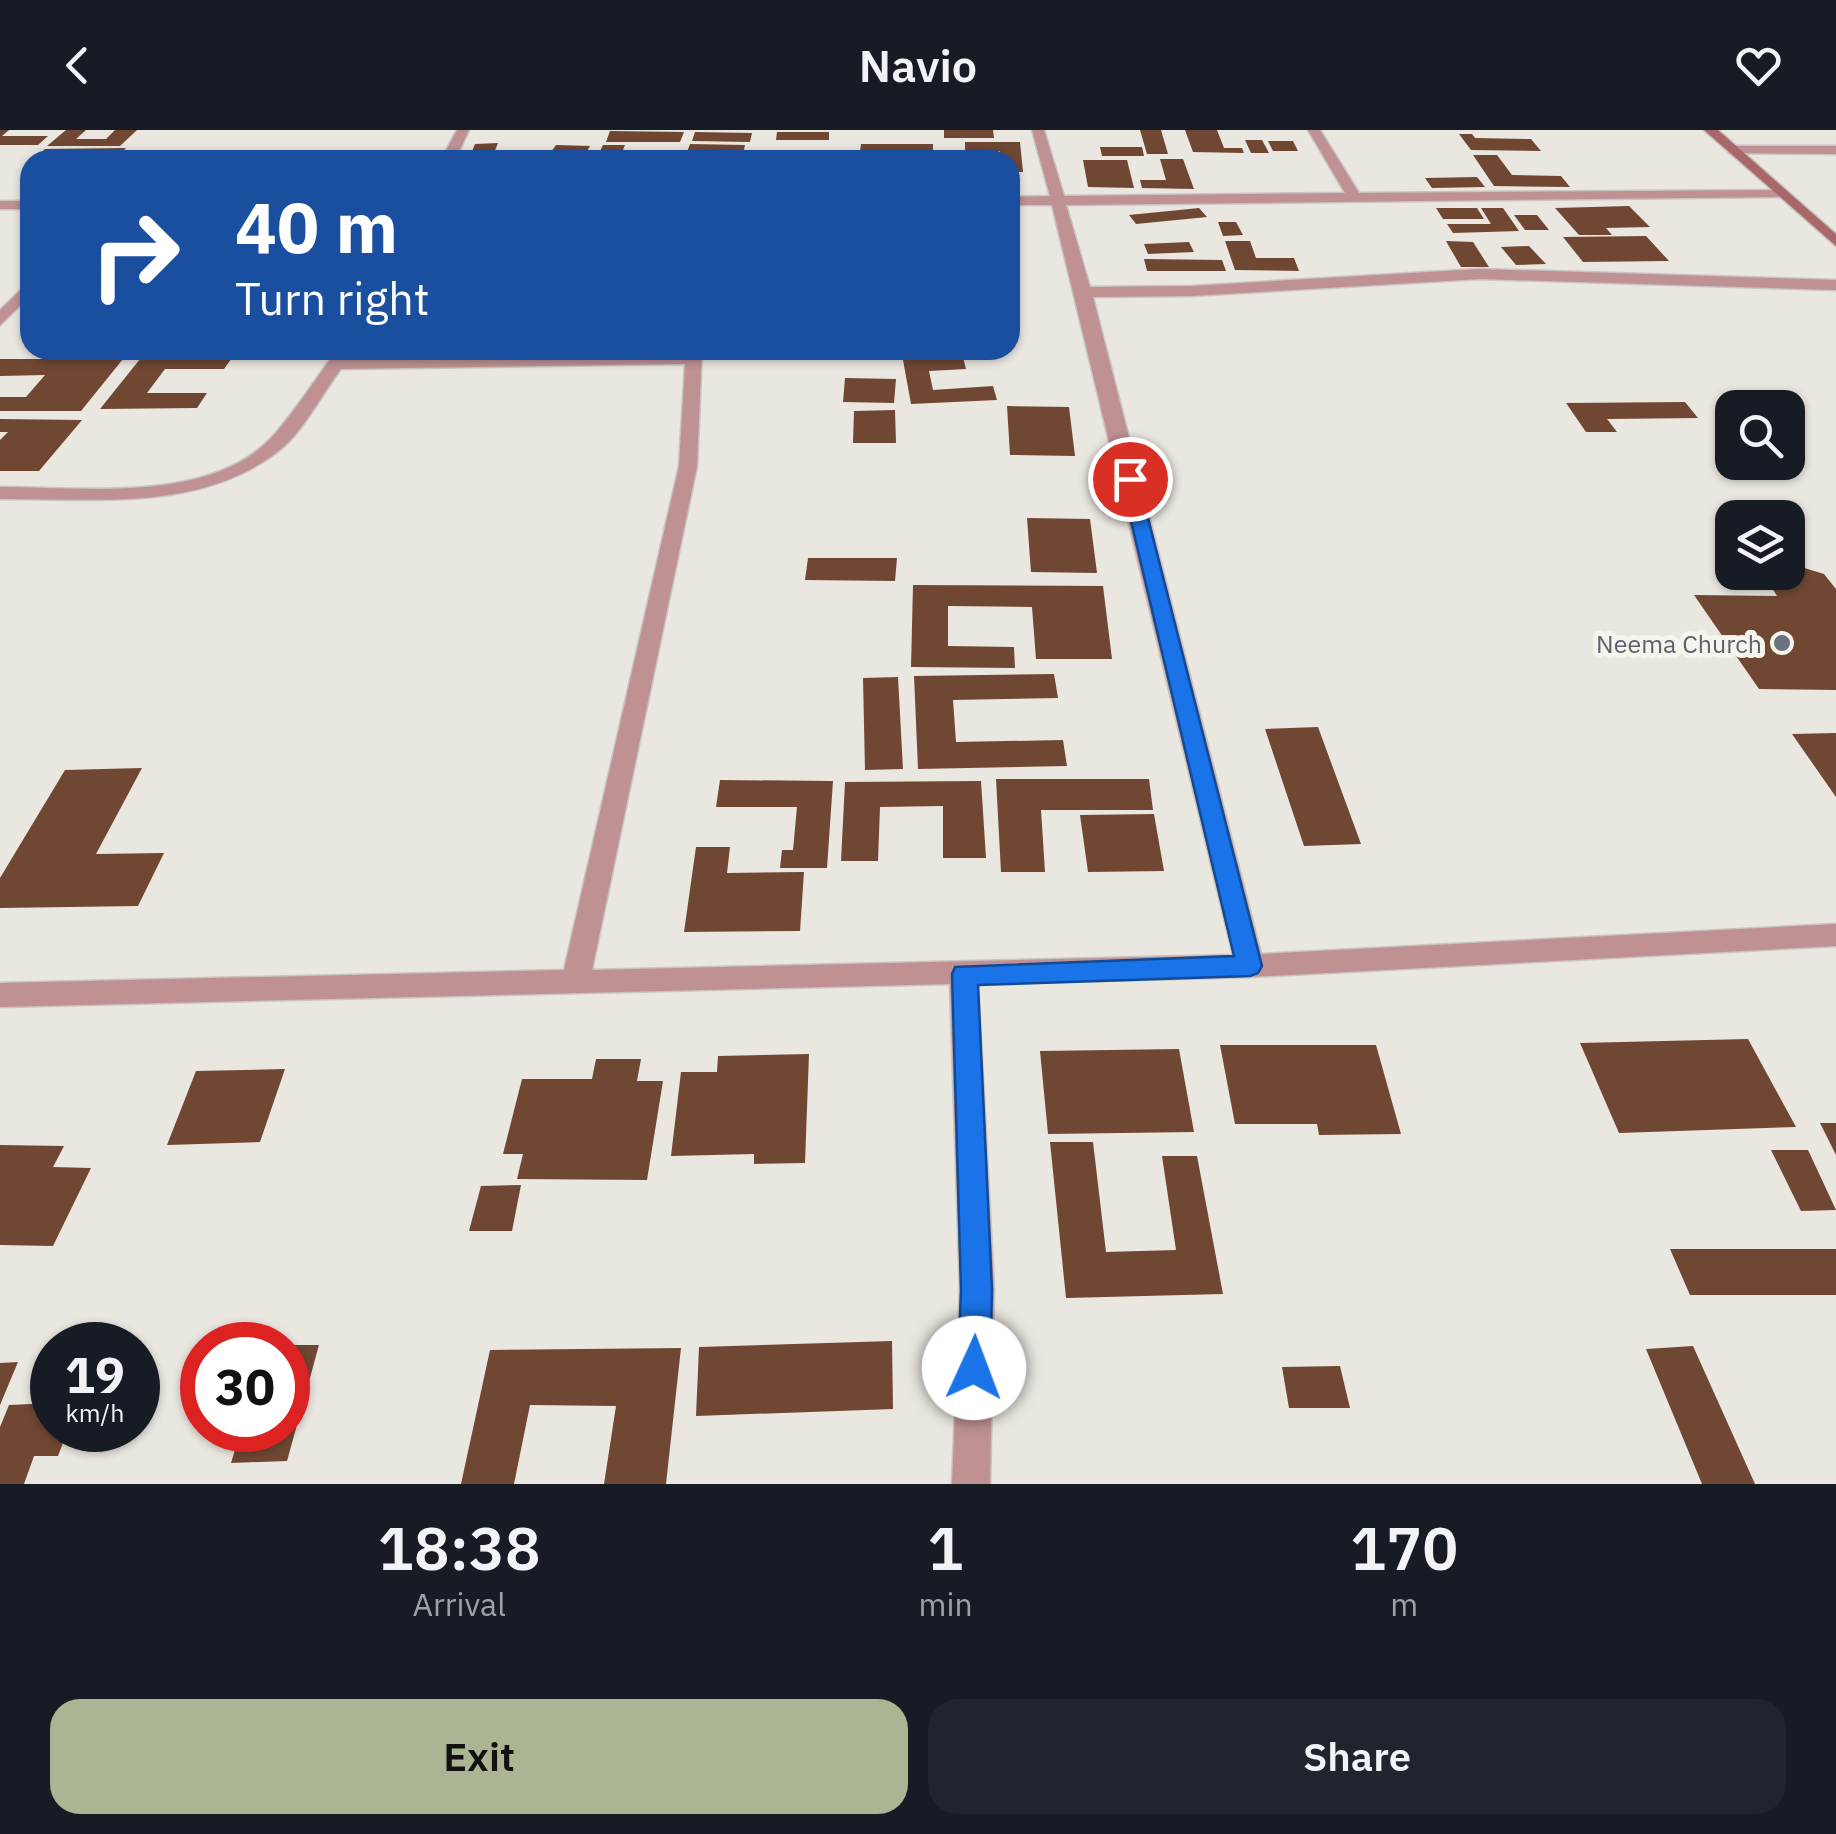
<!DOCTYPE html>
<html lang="en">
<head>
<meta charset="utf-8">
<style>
  :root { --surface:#171b24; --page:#20242c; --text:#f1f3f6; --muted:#9ea1a6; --accent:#a9b593 }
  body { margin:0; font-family:"IBM Plex Sans",sans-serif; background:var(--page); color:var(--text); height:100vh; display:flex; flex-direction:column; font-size:38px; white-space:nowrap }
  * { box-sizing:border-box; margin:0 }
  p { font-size:32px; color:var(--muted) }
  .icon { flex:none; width:55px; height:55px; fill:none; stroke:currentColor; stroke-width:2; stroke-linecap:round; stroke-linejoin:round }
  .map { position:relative; height:1354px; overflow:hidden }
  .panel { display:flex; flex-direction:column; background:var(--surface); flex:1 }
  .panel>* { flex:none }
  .guide { position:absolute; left:20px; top:20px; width:1000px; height:210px; border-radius:30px; box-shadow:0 2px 8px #0004; background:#1a4fa0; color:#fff; overflow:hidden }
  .buttons { position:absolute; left:1715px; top:260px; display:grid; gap:20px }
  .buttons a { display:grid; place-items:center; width:90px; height:90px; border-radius:20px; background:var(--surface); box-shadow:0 2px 8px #0004; font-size:50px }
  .speed { position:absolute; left:30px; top:1192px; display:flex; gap:20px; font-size:50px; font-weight:700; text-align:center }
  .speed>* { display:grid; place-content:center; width:130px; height:130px; border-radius:50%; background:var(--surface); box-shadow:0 2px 8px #0004; line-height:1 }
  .speed small { font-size:25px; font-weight:400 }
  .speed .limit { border:15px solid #d22; background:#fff; color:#111 }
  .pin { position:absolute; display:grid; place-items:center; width:85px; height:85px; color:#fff; margin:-42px; border:5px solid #fff; border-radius:50%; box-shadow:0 2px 10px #0007 }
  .me { position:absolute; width:110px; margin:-55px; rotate:2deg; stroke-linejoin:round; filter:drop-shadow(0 0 8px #0008) }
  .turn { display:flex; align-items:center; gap:35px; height:210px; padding:0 50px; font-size:45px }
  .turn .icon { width:130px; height:130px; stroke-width:2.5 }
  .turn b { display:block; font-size:70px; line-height:85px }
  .eta { display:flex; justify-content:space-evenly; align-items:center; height:170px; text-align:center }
  .eta b { font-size:60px; font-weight:600; line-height:70px }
  .button { display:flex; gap:20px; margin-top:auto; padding:20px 50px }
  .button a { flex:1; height:115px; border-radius:30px; background:var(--accent); color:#111; font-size:40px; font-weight:600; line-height:115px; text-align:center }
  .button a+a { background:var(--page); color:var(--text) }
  header { display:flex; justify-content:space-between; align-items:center; height:130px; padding:0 50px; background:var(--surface); font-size:45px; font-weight:600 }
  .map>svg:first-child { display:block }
  .building { fill:#704733 }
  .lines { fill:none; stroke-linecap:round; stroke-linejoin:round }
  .street-casing { stroke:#c8c4bf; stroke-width:3 }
  .secondary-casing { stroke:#c8c4bf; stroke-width:3 }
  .street { fill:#c09192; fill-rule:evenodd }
  .secondary { fill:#a9676a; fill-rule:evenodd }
  .route { fill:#1a73e8; stroke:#114b97; stroke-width:2.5 }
  .worship-dot { fill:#6b7280; stroke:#f7f4ed; stroke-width:4 }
  .labels { text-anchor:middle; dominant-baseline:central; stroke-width:10; stroke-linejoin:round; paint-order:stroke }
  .worship-label { font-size:25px; fill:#5b616d; stroke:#f7f4ed; text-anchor:end }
</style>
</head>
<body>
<header><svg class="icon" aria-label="back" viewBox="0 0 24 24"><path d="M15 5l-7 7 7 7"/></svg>Navio<svg class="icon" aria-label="heart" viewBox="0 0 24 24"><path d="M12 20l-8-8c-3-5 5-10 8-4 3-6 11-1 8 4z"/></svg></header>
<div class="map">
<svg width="1836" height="1354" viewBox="0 0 1836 1354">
  <rect width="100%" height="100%" fill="#eae6e0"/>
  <!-- building -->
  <path class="building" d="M0,0h9l-7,6h46l-10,9h-38z
    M66,0h20l-10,9h30l9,-9h22l-17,16h-73z
    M944,0h49l1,8h-50z
    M1140,0h21l7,24h-21z
    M1185,0h32l7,18h18l2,5 -51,-1z
    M610,1l74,1 -4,10h-74z
    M695,2l57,1 -2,9 -58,-1z
    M777,2h52v8h-53z
    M1459,4h13l3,4 56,1 10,12 -70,-1z
    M1245,10h17l7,13h-18z
    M1268,11h25l5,10h-25z
    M965,12h55l3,30h-13v-12h-10v-9h-35z
    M498,13l-6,15 -23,1 6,-15z
    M690,14l55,1 -2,9h17l-1,6h-25l1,-7h-25l-3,7h-23z
    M861,14h72v9h-51l-1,7h-22z
    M556,15l34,1 -4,7 -35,-1z
    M603,15h22l-6,15h-23z
    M1100,17h42l2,9h-42z
    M126,18l-12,12h-81l12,-11z
    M1473,25h24l15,20 49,1 9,11 -76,-1z
    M1160,29h23l11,30 -52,-1 -2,-8h26z
    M1083,30h44l7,28 -46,-1z
    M1477,47l8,10 -53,1 -7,-10z
    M1629,76l21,21 -44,1 6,7h-33l-24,-27z
    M1199,78l8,9 -71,7 -7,-9z
    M1436,78h41l7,11h-41z
    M1481,78h22l16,23 -66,2 -6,-9h44z
    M1514,85h23l12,15h-24z
    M1218,92h18l7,13 -20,1z
    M1646,106l23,25 -86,1 -20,-25z
    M1225,111h25l6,17h38l5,13 -64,-1z
    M1446,111l27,1 16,25h-28z
    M1189,112l5,10 -46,2 -4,-10z
    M1529,116l17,18 -30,1 -15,-18z
    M1144,129l78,1 4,11h-79z
    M963,227l3,12 -37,2 4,19 60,-4 4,14 -86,4 -8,-44z
    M232,228l-8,11h-59l-18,24h60l-10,15 -97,1 40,-50z
    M0,229h123l-42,52h-81v-14h26l19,-22 -45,1z
    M845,248l51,1 -2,24 -51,-1z
    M1685,272l13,16 -91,1 10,13h-31l-20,-29z
    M1007,276l62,1 6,49 -65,-1z
    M895,280l1,33h-43l1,-32z
    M0,289l82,1 -43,51h-39v-31l8,-8h-8z
    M1027,388l63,1 7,54 -66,-1z
    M808,428h89l-2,23 -90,-1z
    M1788,433l36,11 12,15v101l-77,-1 -65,-94 83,1 -15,-24h26z
    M913,455l190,1 9,73h-76l-4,-52 -84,-1v40l66,1 1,21 -104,-1z
    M1054,544l4,24 -105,2 3,42 107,-2 4,26 -149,3 -4,-93z
    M898,547l5,92 -38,1 -2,-92z
    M1318,597l43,117 -57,2 -39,-117z
    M1836,603v64l-44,-63z
    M142,638l-46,86 68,-1 -26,53 -138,2v-30l65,-108z
    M996,649h153l4,31h-112l4,62h-44z
    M720,650l113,1 -6,87h-47l2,-18h11l4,-43h-81z
    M981,651l5,77h-43v-52l-63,1 -2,54h-37l4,-79z
    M1154,684l10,57 -76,1 -8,-57z
    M696,717h34l-3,26 77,-1 -4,59 -116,1z
    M1748,909l48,88 -177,6 -39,-90z
    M1220,915h156l25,89 -82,1 -2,-11h-82z
    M1179,919l15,83 -146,2 -8,-83z
    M809,924l-4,109 -51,1v-10l-83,2 10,-84h36l1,-16z
    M596,929h45l-4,22h26l-16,99 -130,-1 6,-25h-20l19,-75h70z
    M285,939l-25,73 -93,3 29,-74z
    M1820,993h16v32z
    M1050,1012h43l13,110 70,-2 -14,-94h35l26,138 -157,4z
    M0,1015l64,1 -11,21 38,1 -38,78 -53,-1z
    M1771,1020h37l28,60 -35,1z
    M521,1055l-9,46h-43l12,-45z
    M1670,1119h166v46h-146z
    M892,1211l1,68 -197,7 3,-69z
    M288,1215h31l-32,116 -56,2 10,-33h47z
    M1693,1216l62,138h-53l-56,-135z
    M681,1218l-15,136h-62l12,-78 -86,-1 -16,79h-53l29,-134z
    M18,1232l-18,43v-42z
    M1340,1236l10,42h-61l-7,-41z
    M52,1273v27h16l-10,26h-24l-10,28h-24v-57l9,-22z"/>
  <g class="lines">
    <!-- street casing -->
    <g class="street-casing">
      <path id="street" d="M457,0h12l-14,30h-14z
        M1032,0h12l20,66 281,-3 -37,-63h12l39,63 426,-3v6l-5,1 -714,8 24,82 101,-1 289,-17 356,11v10l-356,-11 -289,17 -98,1 168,657 575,-30v22l-586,31 -272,7 16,306 -4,194h-38l8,-194 -10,-306 -950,23v-24l564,-13 115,-504 6,-102 -344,5c-19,25 -37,61 -60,80 -79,64 -186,49 -281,50v-12c83,0 211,17 273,-51 23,-26 43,-58 64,-86h17l-6,9 337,-5 1,-4h16l-5,116 -105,504 641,-15 -181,-750h-42v-8l40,-1z
        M1734,16h102v8l-107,-1v-6z
        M0,71h30v8h-30z
        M30,151v15l-30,29v-15z"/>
    </g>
    <!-- secondary casing -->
    <g class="secondary-casing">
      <path id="secondary" d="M1704,0h14l118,104v12z"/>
    </g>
    <!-- street -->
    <use href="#street" class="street"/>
    <!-- secondary -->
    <use href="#secondary" class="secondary"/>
  </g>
  <!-- route -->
  <path class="route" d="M1130,344l8,5 124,487 -4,7 -8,3 -272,9 14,305 -2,78 -4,11 -12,5 -11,-5 -5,-11 3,-78 -9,-316 3,-7 279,-11 -113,-477z"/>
  <!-- markers -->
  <circle class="worship-dot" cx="1782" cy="513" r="10"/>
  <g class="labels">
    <!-- worship labels -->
    <g class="worship-label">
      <text x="1762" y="513">Neema Church</text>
    </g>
  </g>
</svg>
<div class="buttons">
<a><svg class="icon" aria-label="search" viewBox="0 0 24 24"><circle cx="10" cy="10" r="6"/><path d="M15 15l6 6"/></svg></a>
<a><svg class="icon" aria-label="layers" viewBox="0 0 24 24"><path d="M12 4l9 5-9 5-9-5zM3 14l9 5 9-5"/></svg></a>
</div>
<div class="speed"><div>19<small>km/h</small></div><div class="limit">30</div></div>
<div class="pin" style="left:1130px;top:349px;background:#d93025"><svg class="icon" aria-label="arrive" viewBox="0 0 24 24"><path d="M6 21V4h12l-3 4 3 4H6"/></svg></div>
<svg class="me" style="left:974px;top:1238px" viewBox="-20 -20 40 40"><circle r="19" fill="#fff"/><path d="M0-13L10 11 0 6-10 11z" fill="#1a73e8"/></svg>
<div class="guide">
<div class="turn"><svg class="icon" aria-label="right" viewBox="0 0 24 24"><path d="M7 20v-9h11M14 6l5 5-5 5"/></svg><div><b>40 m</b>Turn right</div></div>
</div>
</div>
<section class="panel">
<div class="eta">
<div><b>18:38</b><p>Arrival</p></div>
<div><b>1</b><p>min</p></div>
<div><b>170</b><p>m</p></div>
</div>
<div class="button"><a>Exit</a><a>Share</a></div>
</section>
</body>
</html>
